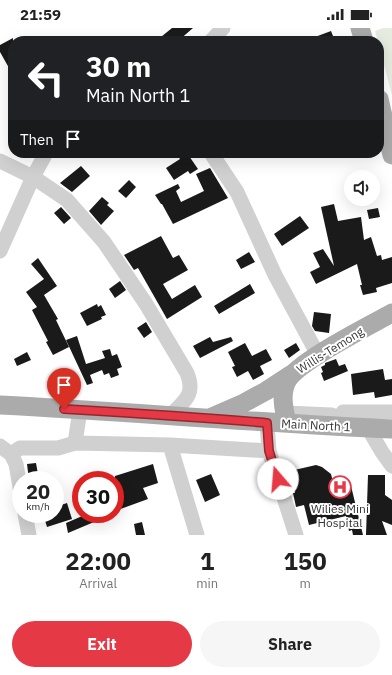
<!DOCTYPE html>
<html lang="en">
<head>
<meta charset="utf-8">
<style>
  :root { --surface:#fff; --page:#f6f6f6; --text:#222; --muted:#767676; --accent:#e63946 }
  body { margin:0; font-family:"IBM Plex Sans",sans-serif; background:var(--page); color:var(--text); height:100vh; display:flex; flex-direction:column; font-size:15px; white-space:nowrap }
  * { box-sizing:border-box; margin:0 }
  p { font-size:13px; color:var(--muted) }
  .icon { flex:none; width:22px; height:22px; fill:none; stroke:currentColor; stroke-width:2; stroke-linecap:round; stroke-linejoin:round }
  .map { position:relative; height:507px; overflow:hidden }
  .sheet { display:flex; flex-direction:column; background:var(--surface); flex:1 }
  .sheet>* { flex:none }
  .banner { position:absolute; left:8px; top:8px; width:376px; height:122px; border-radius:16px; box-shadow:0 4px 16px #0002; background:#202124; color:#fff; overflow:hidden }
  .controls { position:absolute; left:344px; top:142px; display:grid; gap:8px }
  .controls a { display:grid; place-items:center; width:36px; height:36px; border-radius:50%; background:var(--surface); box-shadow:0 4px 16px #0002; font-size:20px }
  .speed { position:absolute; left:12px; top:443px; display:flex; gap:8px; font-size:20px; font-weight:700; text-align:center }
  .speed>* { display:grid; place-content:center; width:52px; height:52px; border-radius:50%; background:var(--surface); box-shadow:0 4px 16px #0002; line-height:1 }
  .speed small { font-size:10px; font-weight:400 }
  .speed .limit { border:6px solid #d22; background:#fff; color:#111 }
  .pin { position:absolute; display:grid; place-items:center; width:34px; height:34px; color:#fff; margin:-41px -17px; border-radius:50% 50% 50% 0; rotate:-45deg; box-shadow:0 0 4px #0007 }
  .pin .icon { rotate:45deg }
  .me { position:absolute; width:44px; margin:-22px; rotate:342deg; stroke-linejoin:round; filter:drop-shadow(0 0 3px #0008) }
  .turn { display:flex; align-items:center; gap:14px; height:84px; padding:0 12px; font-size:18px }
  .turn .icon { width:52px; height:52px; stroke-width:2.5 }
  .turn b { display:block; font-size:28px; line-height:34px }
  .then { display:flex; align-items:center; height:38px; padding:0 12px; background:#0003; gap:8px; font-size:15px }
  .eta { display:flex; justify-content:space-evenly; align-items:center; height:68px; text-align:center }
  .eta b { font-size:24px; font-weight:800; line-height:28px }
  .action { display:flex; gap:8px; margin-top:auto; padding:8px 12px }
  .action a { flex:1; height:46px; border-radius:24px; background:var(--accent); color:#fff; font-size:16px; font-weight:800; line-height:46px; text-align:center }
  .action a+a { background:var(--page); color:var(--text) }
  .status { display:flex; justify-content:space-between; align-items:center; height:28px; padding:0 20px; background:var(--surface); direction:ltr }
  .status svg { height:11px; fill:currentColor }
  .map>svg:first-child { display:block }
  .green { fill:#e6ecdf }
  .building { fill:#1a1a1a }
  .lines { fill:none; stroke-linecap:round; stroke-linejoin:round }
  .minor { stroke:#d0d0d0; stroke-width:15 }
  .major { stroke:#ababab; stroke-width:19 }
  .route-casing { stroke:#96252e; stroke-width:10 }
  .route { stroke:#e63946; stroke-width:7 }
  .labels { text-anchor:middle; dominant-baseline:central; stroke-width:4; stroke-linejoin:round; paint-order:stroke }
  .street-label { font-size:12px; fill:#333; stroke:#fff }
  .poi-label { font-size:12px; fill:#333; stroke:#fff }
</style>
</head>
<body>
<div class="status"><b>21:59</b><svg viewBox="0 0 49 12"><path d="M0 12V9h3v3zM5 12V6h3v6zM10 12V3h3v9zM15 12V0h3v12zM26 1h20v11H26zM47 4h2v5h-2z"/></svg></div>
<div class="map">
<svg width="392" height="507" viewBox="0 0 392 507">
  <rect width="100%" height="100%" fill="#fff"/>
  <!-- green -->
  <path class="green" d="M383,0h9v67l-13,-49v-5h-1l-3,-10z"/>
  <!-- building -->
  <path class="building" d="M172,0h21l-15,13h-22z
    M331,3l4,10h-28v-1z
    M13,10v37l-13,-23v-7z
    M176,125h11l11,16 -8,5 -2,-3 -14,9 -8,-12 14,-9z
    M81,138l9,10 -18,16 -12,-9z
    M210,140l18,30 -55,26 -11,-20h-1l-6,-9 23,-11 2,4 -4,3 5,11 23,-11 -8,-17z
    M129,152l7,7 -10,11 -8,-7z
    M102,169l7,6 -2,2 7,6 -13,14 -12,-14z
    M334,176l4,17 23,-4 3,23 7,-3 6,19 4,-1 1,5 10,-3v26l-16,5 1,4 -14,3 -3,-10h2l-5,-21 -41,20 -6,-12 10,-5 -7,-14 10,-4 11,17 -13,-59z
    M61,179l10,11 -7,6 -10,-11z
    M378,180l2,9 -11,2 -2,-9z
    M300,188l9,12 -27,18 -8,-12z
    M161,208l12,22 6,-3 9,15 -25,14 9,15 23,-14 7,12 -35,22 -29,-51 -4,2 -10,-15z
    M249,224l6,10 -14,7 -5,-9z
    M38,230l19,28 -13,9 14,24 -2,1 13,27 -16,8 -7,-13 2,-1 -16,-31 5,-3 -11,-15 18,-13 -13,-15z
    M120,253l6,9 -11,8 -6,-9z
    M250,256l5,9 -36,21 -5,-8z
    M97,276l1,3 3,-2 5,10 -5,2 1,2 -15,7 -7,-13z
    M314,284l17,2 -2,19 -14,-2 -3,-5z
    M146,294l6,10 -8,6 -7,-10z
    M77,308l9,28 19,-6 -3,-7 8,-2 2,7 5,-2 5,13 -5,2 2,6 -8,3 -2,-5 -5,2 -2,-5 -12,5 3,8 -6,2 -21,-45z
    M210,309l3,5 18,-5 2,4 -33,17 -7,-12z
    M245,315l7,13 14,-7 6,11 -12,6 4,8 -11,6 -5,-9 -11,6 -5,-10 3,-1 -7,-14z
    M296,315l4,7 -11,8 -5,-8z
    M27,324l4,8 -14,6 -3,-7z
    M336,331l3,7 6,-2 3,7 -24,10 -3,-8 2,-1 -2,-5 4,-2v-2z
    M383,341l2,11 7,-1v16l-17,3 -1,-6 -21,3 -2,-21z
    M36,435l3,17h-10l-2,-16z
    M153,436l5,19 -15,5 5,11 -33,12v-35z
    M316,437l6,2 9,7 4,16 16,-4 12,49h-10l-1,-5 -3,1 -3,-15 -37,9 -5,-20 -8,2 -3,-14h2l-5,-22z
    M211,446l9,21 -15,7 -9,-22z
    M368,447h17v20l7,5v25l-10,-4 5,14h-21z
    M67,475l5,16 -25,8 -4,-13h12v-7z
    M87,486h4l3,8 -26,11 -2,-10z
    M142,494l3,13h-9l-2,-11z"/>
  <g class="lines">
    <!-- minor -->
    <path class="minor" d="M211,13l12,-13
      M211,125l26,39 38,83 43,80
      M0,133l33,16 34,23 37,42 42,62 41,69c9,22 -3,28 -17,43
      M0,223l33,-74 13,-24
      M285,385l47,2
      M267,395l2,28 27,84
      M342,399l1,-15h49
      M368,400l14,24 10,14
      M75,415l5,-33
      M170,417l27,90
      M0,418l11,8 5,10 5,29
      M11,426l9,-6h38l17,-5 95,2 99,6
      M25,486l4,21"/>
    <!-- major -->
    <path class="major" d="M360,0l4,13
      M379,71l13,56
      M0,377c131,7 261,18 392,24
      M212,389l30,-13 24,-13 26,-17
      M287,395c-3,-13 -7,-29 0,-42 11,-20 82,-55 105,-68"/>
  </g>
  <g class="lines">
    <!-- route casing -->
    <g class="route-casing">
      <path id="route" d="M64,381c68,4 135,8 203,14l2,28 9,28"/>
    </g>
    <!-- route -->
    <use href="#route" class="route"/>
  </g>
  <!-- icons -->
  <defs>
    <g id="hospital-ring" transform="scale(1.15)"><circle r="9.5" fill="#fff" stroke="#e63946" stroke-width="1.5"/><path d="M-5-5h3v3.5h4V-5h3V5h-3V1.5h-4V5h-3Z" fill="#e63946"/></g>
  </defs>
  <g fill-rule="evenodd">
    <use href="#hospital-ring" x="340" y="459"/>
  </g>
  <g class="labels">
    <!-- street labels -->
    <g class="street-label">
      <text transform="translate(330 322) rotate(-32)">Willis-Temong</text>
      <text transform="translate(316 397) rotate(3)">Main North 1</text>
    </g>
    <!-- poi labels -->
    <g class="poi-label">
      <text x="340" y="480">Wilies Mini<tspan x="340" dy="14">Hospital</tspan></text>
    </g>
  </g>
</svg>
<div class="controls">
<a><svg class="icon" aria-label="sound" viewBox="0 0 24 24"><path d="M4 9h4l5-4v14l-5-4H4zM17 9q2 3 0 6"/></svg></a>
</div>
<div class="speed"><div>20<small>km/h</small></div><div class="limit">30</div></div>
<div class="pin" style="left:64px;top:381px;background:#d93025"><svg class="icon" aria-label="arrive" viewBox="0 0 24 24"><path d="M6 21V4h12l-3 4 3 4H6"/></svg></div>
<svg class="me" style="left:278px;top:451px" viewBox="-20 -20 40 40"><circle r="19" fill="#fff"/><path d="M0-13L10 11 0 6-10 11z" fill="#e63946"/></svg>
<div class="banner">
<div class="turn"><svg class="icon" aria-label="left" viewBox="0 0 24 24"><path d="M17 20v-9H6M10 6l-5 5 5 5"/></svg><div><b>30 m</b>Main North 1</div></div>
<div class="then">Then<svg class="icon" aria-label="arrive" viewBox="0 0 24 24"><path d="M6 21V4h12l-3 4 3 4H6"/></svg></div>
</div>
</div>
<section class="sheet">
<div class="eta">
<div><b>22:00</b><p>Arrival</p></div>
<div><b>1</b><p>min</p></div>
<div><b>150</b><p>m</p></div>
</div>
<div class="action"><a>Exit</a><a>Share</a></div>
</section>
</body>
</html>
